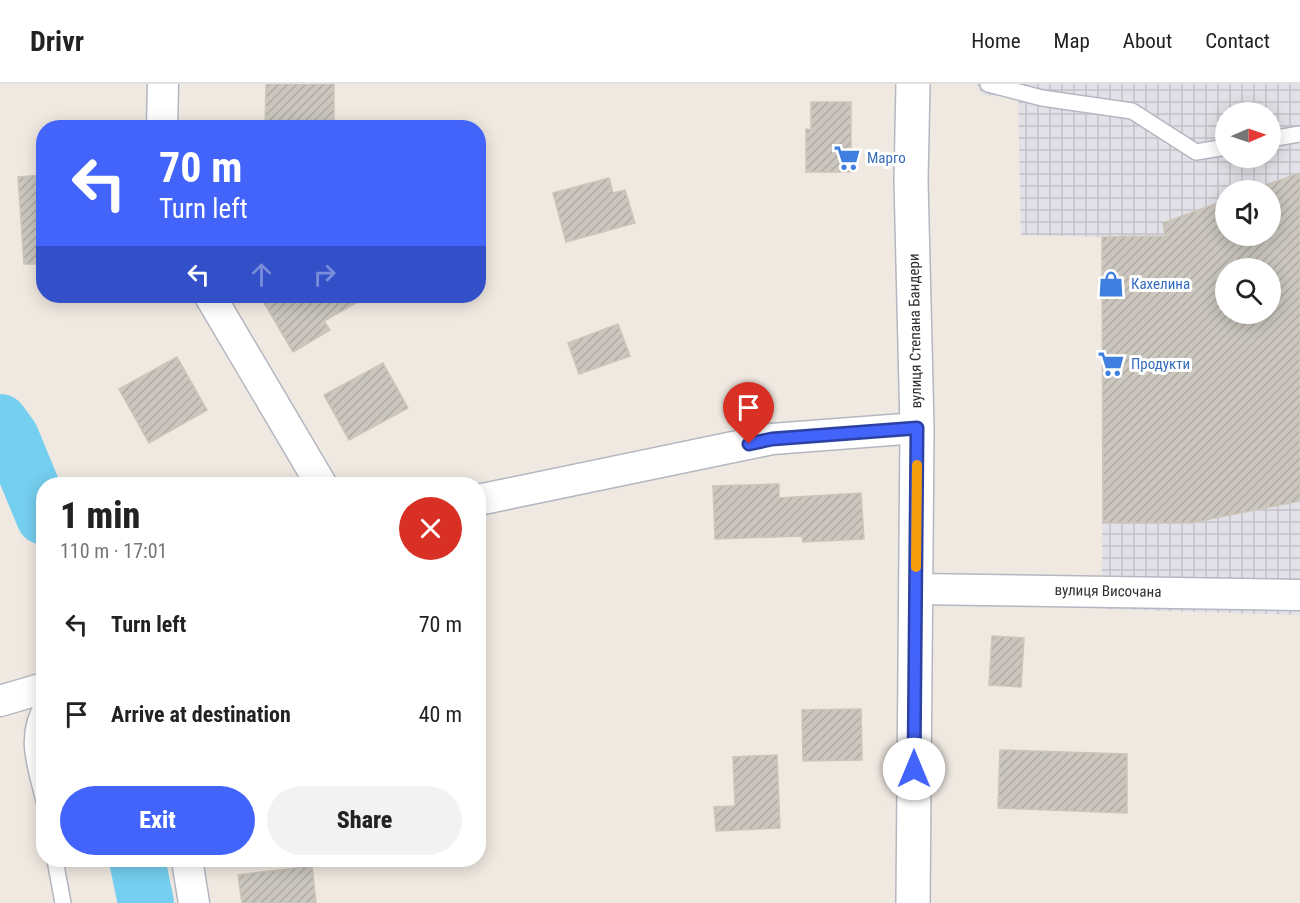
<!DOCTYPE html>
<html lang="en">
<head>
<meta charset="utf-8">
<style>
  :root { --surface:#fff; --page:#f2f2f2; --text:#222; --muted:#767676; --line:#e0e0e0; --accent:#4264fb }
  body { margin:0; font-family:"Roboto Condensed",sans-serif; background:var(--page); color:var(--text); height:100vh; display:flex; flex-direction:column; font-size:22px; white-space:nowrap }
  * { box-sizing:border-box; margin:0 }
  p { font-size:20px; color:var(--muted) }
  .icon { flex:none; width:33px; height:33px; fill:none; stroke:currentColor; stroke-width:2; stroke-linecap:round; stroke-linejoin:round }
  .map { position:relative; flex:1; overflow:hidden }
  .panel { position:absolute; left:36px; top:393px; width:450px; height:390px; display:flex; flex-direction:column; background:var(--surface); border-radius:24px; box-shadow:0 3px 15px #0003 }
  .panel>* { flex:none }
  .hud { position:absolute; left:36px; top:36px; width:450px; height:183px; border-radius:24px; box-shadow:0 3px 15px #0003; background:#4264fb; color:#fff; overflow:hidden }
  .needle { width:39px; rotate:88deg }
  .buttons { position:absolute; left:1215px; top:18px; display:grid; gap:12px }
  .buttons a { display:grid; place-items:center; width:66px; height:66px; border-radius:50%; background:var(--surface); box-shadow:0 3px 15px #0003; font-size:30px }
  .pin { position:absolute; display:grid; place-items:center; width:51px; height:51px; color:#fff; margin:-62px -26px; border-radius:50% 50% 50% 0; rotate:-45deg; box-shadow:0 0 6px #0007 }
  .pin .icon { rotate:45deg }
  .me { position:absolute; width:66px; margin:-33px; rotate:0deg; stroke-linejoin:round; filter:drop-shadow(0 0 4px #0008) }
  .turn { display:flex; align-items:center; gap:21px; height:126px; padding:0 24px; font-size:27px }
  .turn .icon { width:78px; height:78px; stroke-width:2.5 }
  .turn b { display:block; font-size:42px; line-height:51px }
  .lanes { display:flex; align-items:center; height:57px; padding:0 24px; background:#0003; justify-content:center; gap:30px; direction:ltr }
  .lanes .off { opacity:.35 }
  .round { display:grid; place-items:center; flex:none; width:63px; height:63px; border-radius:32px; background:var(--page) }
  .head { display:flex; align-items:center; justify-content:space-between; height:102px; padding:0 24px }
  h1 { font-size:36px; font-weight:800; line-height:45px }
  .button { display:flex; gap:12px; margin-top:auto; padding:12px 24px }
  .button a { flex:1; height:69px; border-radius:36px; background:var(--accent); color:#fff; font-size:24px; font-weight:800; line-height:69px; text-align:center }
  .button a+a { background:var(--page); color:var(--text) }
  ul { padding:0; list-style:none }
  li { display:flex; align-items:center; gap:18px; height:90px; padding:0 24px }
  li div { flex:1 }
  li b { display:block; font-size:22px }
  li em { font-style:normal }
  header { display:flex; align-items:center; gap:36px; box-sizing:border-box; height:84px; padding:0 30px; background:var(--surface); border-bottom:2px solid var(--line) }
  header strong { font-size:28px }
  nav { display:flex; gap:33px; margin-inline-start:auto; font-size:21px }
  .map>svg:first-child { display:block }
  .industrial { fill:url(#industrial-grid); fill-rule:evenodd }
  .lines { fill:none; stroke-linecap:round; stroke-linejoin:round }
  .river { stroke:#75cff0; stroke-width:56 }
  .building { fill:url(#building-hatch); stroke:#cbc5ba; stroke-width:1.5; fill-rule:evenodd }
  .service-casing { stroke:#b4b7c1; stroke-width:18 }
  .minor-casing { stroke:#b4b7c1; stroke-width:33 }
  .secondary-casing { stroke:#b4b7c1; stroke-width:36 }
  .service { stroke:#fff; stroke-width:15 }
  .minor { stroke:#fff; stroke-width:30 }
  .secondary { stroke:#fff; stroke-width:33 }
  .route-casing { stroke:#2b41a3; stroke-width:15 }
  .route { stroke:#4264fb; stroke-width:10 }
  .slow { stroke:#f59e0b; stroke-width:10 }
  .labels { text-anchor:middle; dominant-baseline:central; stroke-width:6; stroke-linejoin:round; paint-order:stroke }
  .shop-label { font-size:15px; fill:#366cbe; stroke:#fff; text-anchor:start }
  .street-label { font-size:15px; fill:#2e2e2e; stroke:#fff }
</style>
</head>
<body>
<header>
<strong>Drivr</strong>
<nav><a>Home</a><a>Map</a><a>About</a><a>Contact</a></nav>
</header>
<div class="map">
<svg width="1300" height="819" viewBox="0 0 1300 819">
  <defs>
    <pattern id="industrial-grid" width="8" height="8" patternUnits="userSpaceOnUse" patternTransform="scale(1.5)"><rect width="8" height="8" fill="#e3e1e8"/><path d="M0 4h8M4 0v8" fill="none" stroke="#c3c1c7"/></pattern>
    <pattern id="building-hatch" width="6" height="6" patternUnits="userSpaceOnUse" patternTransform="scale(1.5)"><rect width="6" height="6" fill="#cbc7bf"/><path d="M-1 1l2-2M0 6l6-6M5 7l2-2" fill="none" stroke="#afaba4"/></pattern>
  </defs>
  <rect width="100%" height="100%" fill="#efe9e1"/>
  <!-- industrial -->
  <path class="industrial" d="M977,0h323v531l-198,-6v-372l-81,-2 -3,-138 -36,-2zM1226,28h44v46h-44zM1226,106h44v46h-44zM1226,184h44v46h-44z"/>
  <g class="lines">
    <!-- river -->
    <path class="river" d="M0,338l11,15 33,80
      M137,776l9,43"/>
  </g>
  <!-- building -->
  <path class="building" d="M266,0h68v44h-69z
    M811,18h40v70h-45v-43l5,1z
    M1300,89v328l-110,22h-87l-1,-286 63,-1 -2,-13 63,-23v36h44v-46h-18zM1226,184h44v46h-44z
    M44,91v89h-20l-6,-87z
    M609,94l4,15 12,-3 10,33 -69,19 -13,-49z
    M260,212h108l-44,25 6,9 -37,22z
    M618,240l12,32 -51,18 -11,-31z
    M177,273l30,53 -58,33 -30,-54z
    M383,279l25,45 -59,32 -25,-45z
    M779,400v14l82,-5 3,46 -61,3 -1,-6 -87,3 -2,-53z
    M992,552l32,2 -3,49 -32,-2z
    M861,625l1,51 -59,1 -1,-51z
    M1000,666l127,4v59l-129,-5z
    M777,671l3,73 -64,3 -2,-24 21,-1 -2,-49z
    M312,782l4,37h-74l-4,-28z"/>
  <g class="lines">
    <!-- service casing -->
    <g class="service-casing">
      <path id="service" d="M988,0l54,14 90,13 64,41 30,-5
        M1270,55l30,-5
        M44,618c-21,34 -9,62 0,99
        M55,776l8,43"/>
    </g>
    <!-- minor casing -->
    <g class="minor-casing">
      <path id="minor" d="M162,44l1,-44
        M210,212l111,188
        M478,416l294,-61 145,-11
        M916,505l384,6
        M0,617l44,-13
        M187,776l7,43"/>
    </g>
    <!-- secondary casing -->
    <g class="secondary-casing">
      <path id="secondary" d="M913,0l-2,96 6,248 -4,475"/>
    </g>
    <!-- service -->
    <use href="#service" class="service"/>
    <!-- minor -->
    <use href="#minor" class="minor"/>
    <!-- secondary -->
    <use href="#secondary" class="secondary"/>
  </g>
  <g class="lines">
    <!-- route casing -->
    <g class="route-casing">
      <path id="route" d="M749,360l23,-5 145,-11 -3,341"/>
    </g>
    <!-- route -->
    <use href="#route" class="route"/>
    <!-- slow -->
    <path class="slow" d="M916,483l1,-102"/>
  </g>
  <!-- icons -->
  <defs>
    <g id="supermarket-bare" transform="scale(2.07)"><path d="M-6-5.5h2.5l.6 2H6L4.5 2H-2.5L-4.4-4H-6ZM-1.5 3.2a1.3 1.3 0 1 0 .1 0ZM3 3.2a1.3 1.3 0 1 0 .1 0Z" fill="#3f7fe0" stroke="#fff" stroke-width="2.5" paint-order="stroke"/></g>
    <g id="shop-bare" transform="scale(2.07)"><path d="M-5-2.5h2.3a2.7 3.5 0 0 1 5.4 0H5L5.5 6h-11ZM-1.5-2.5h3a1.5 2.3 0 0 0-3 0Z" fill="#3f7fe0" stroke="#fff" stroke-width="2.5" paint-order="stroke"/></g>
  </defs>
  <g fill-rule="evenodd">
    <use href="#supermarket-bare" x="847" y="74"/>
    <use href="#shop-bare" x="1111" y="200"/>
    <use href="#supermarket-bare" x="1111" y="280"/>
  </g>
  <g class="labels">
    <!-- shop labels -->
    <g class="shop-label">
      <text x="867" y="74">Марго</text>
      <text x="1131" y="200">Кахелина</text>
      <text x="1131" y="280">Продукти</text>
    </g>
    <!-- street labels -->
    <g class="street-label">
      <text transform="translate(915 247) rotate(-91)">вулиця Степана Бандери</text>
      <text transform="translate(1108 507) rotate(1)">вулиця Височана</text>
    </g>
  </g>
</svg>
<div class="buttons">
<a><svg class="needle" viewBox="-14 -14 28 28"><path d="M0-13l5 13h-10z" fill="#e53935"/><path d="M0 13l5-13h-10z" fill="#767676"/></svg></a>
<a><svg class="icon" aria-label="sound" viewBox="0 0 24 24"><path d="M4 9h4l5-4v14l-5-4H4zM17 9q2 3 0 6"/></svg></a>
<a><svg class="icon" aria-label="search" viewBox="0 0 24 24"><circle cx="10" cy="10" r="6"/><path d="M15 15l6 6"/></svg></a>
</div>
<div class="pin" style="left:749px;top:360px;background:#d93025"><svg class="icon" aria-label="arrive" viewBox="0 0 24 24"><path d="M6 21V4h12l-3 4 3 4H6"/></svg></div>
<svg class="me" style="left:914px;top:685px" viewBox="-20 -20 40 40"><circle r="19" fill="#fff"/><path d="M0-13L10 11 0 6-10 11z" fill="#4264fb"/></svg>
<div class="hud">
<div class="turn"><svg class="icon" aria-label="left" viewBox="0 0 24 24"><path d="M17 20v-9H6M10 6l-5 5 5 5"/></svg><div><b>70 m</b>Turn left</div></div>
<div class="lanes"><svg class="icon" aria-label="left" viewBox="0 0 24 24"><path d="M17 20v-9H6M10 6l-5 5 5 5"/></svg><svg class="icon off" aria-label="ahead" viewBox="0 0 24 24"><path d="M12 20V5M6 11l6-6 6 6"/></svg><svg class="icon off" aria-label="right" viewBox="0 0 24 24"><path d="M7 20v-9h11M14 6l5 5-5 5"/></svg></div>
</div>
<section class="panel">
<div class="head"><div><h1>1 min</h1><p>110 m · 17:01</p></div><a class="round" style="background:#d93025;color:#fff"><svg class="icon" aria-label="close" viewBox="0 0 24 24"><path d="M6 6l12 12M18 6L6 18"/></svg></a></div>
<ul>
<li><svg class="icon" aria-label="left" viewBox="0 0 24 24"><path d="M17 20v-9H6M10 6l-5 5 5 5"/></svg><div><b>Turn left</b></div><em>70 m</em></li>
<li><svg class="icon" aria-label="arrive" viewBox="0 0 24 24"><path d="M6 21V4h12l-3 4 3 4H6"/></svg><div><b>Arrive at destination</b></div><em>40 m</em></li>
</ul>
<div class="button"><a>Exit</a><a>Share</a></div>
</section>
</div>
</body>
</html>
